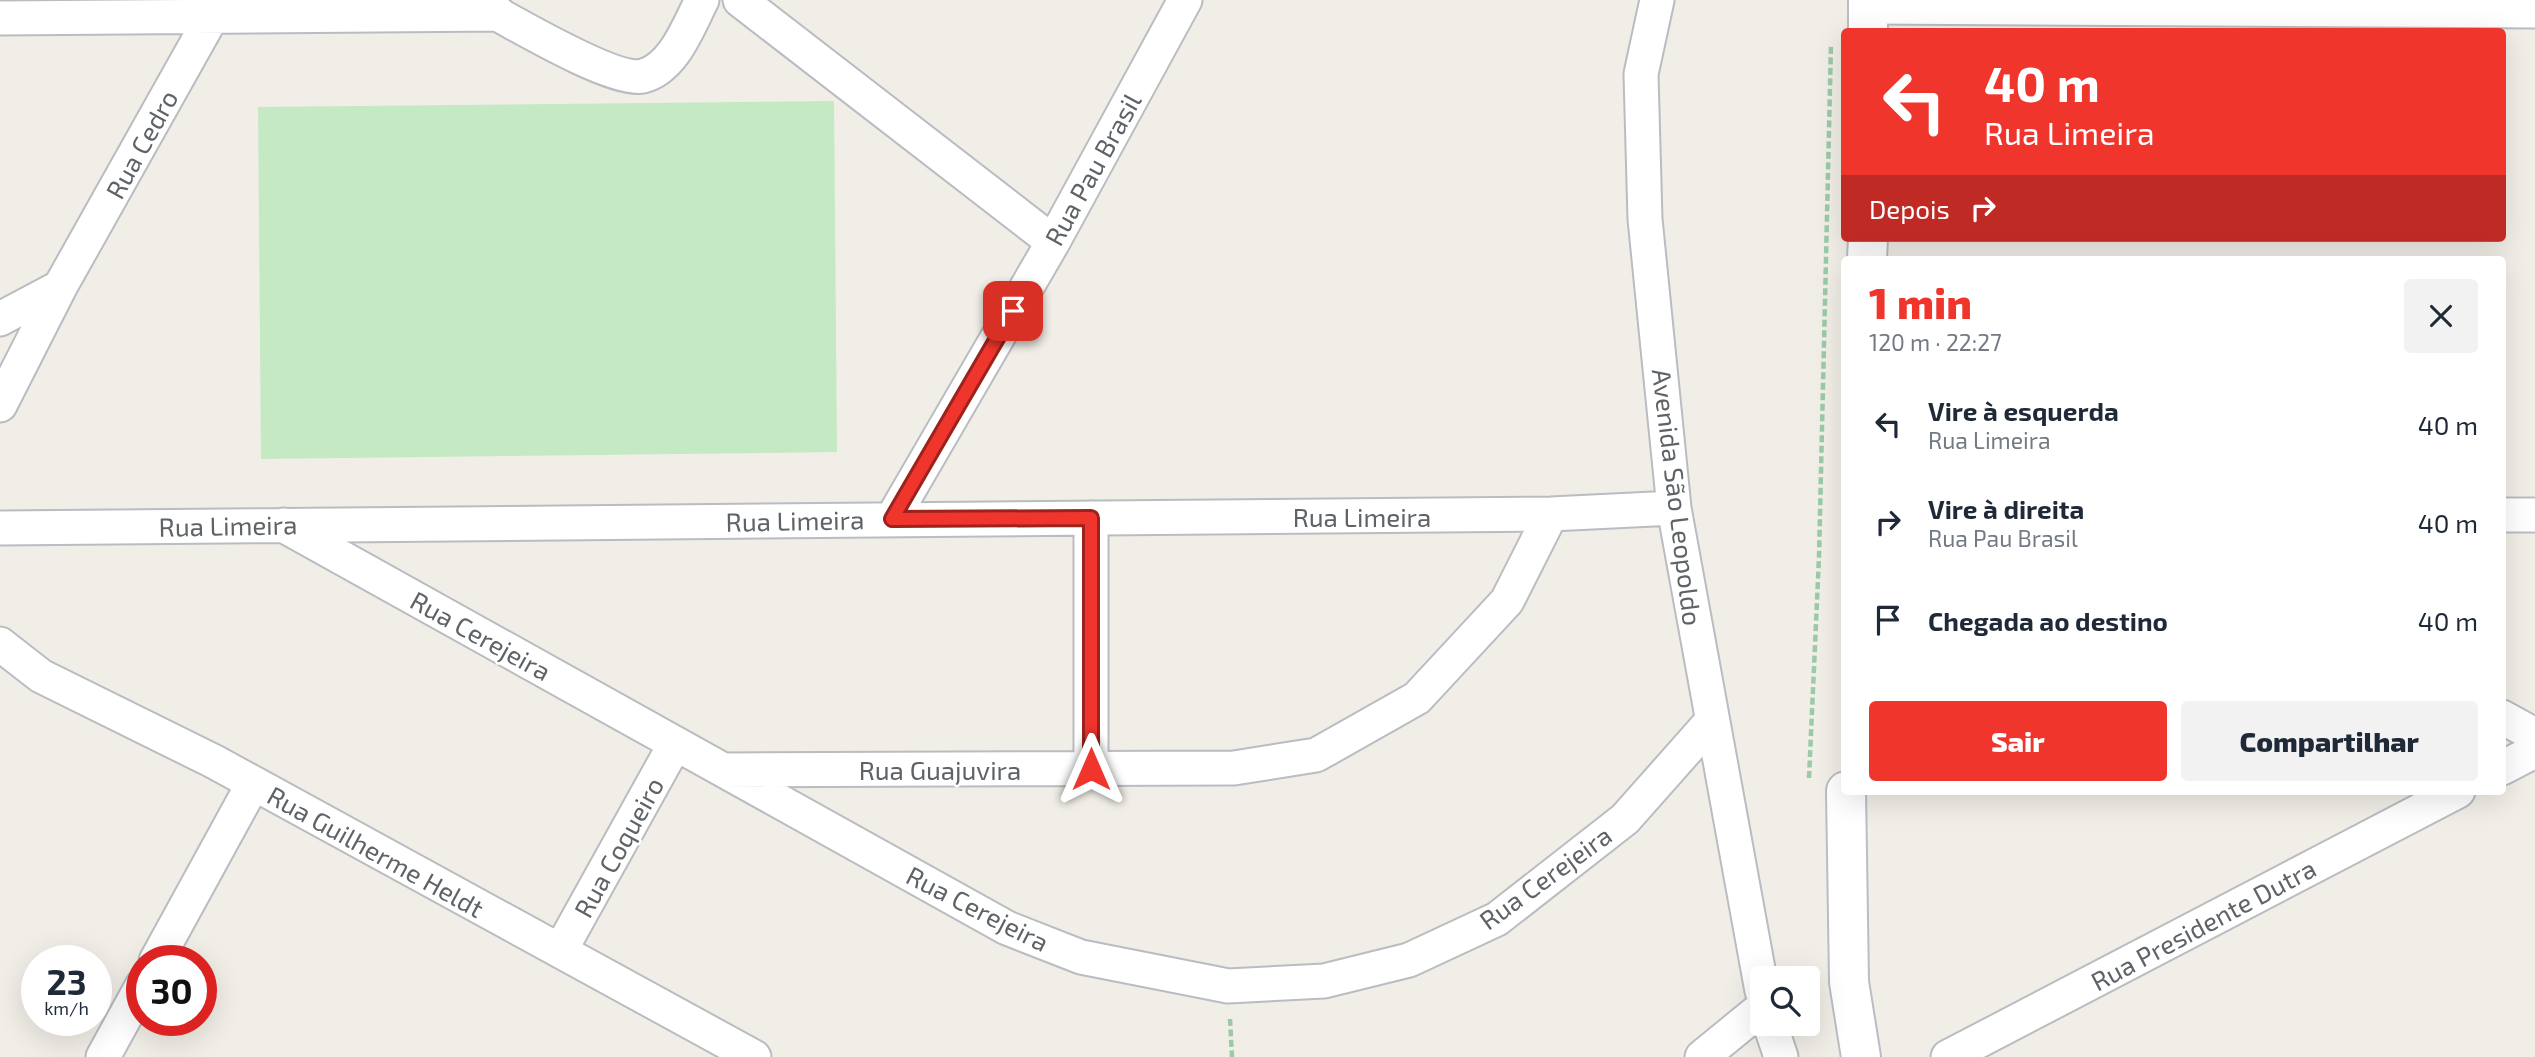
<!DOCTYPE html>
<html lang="pt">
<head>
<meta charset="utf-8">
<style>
  :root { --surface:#fff; --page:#f2f2f3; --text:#1f2937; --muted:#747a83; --accent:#f0352d }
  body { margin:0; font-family:"Exo 2",sans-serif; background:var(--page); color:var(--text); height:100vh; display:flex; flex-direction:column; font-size:26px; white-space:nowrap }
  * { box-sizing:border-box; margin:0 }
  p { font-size:23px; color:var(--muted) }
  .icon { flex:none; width:38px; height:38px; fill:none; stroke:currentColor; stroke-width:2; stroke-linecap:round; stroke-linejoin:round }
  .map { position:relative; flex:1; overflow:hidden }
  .panel { position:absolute; left:1841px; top:256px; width:665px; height:539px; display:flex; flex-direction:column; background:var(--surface); border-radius:7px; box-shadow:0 7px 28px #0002 }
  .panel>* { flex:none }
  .banner { position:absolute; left:1841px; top:28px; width:665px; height:214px; border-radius:7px; box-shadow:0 7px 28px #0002; background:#f0352d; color:#fff; overflow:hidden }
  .tools { position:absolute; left:1750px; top:966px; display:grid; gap:14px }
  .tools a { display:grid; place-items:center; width:70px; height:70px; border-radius:7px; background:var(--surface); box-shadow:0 7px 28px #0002; font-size:35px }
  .speed { position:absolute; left:21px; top:945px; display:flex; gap:14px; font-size:35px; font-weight:700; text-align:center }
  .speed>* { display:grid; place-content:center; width:91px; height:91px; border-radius:50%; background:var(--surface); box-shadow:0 7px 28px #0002; line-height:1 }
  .speed small { font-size:18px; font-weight:400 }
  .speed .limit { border:10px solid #d22; background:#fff; color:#111 }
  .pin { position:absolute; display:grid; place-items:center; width:60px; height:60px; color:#fff; margin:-30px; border-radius:14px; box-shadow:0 4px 10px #0006 }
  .me { position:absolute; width:77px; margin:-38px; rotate:0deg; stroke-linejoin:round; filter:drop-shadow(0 0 5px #0008) }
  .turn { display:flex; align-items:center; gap:24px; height:147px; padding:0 28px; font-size:32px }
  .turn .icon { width:91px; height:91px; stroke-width:2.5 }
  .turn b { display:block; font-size:49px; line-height:60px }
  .then { display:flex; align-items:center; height:66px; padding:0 28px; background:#0003; gap:14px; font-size:26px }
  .round { display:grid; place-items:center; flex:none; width:74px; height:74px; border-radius:7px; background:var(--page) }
  .overview { display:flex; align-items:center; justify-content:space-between; height:119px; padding:0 28px }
  h1 { font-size:42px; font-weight:800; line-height:52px; color:var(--accent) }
  .cta { display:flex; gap:14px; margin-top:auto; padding:14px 28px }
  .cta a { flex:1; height:80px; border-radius:7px; background:var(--accent); color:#fff; font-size:28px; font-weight:800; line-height:80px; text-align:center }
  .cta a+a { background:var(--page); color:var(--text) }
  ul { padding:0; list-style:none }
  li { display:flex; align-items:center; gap:21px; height:98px; padding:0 28px }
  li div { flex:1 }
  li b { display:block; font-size:26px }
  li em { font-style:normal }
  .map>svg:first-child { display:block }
  .green { fill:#c4e9c3 }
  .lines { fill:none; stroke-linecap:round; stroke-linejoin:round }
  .street-casing { stroke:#b9bcc1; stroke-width:37 }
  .secondary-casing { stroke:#babdc3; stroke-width:42 }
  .path { stroke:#9bcaa7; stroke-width:4.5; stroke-dasharray:7 3.5; stroke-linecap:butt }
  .street { stroke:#fff; stroke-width:33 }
  .secondary { stroke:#fff; stroke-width:38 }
  .route-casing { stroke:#9c221d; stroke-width:18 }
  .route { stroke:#f0352d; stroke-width:12 }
  .labels { text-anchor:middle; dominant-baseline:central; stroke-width:5; stroke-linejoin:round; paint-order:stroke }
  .street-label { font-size:26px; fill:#5e6367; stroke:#fff }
</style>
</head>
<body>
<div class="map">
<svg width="2535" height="1057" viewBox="0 0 2535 1057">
  <rect width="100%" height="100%" fill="#f1eee7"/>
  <!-- green -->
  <path class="green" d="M834,101l3,351 -576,7 -3,-352z"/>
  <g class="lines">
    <!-- street casing -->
    <g class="street-casing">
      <path id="street" d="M740,0l313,242
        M1657,0l-16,74 4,145 29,289 88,483
        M481,5c30,16 133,78 162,71 31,-8 46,-51 59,-76
        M1868,7l667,4
        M0,18l499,-4
        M0,319l60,-32
        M0,405l60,-118 160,-285
        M2502,515h33
        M1091,518v251
        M892,519l161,-277 132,-242
        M283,525l724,403 74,29 147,29 96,-5 85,-21 88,-41 128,-100 86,-97
        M0,528l1551,-14 123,-6
        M0,644l41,32 172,85 541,296
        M2502,717l33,18
        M2502,768l33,-17
        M724,770l510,-2 82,-13 101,-57 90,-97 44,-87
        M560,951l115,-207
        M156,961l97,-177
        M1770,1024l11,33
        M103,1057l39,-71
        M1702,1057l60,-49
        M1948,1057l510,-266"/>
    </g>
    <!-- secondary casing -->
    <g class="secondary-casing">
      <path id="secondary" d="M1868,32v-32
        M1867,259l1,-21
        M1846,791l3,191 12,75"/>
    </g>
    <!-- path -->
    <path class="path" d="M1809,778l10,-221 12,-512
      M1230,1019l2,38"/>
    <!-- street -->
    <use href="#street" class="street"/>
    <!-- secondary -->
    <use href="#secondary" class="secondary"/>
  </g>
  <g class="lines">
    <!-- route casing -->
    <g class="route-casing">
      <path id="route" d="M1013,311l-121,208 199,-1v251"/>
    </g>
    <!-- route -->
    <use href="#route" class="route"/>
  </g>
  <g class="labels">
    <!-- street labels -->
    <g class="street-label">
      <text transform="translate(141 144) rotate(-61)">Rua Cedro</text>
      <text transform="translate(1092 169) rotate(-61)">Rua Pau Brasil</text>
      <text transform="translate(1678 497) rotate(83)">Avenida São Leopoldo</text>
      <text x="1362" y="516">Rua Limeira</text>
      <text transform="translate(795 520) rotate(-1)">Rua Limeira</text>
      <text transform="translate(228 525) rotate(-1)">Rua Limeira</text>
      <text transform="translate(481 635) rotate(29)">Rua Cerejeira</text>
      <text x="940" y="769">Rua Guajuvira</text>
      <text transform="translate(618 847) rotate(-61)">Rua Coqueiro</text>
      <text transform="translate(376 851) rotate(29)">Rua Guilherme Heldt</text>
      <text transform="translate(1545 877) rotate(-36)">Rua Cerejeira</text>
      <text transform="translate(978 908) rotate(27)">Rua Cerejeira</text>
      <text transform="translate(2203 924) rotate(-28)">Rua Presidente Dutra</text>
    </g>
  </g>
</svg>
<div class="tools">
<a><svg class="icon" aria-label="search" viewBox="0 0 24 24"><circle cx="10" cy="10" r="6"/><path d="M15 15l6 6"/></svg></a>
</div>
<div class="speed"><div>23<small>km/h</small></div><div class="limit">30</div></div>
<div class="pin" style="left:1013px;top:311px;background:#d93025"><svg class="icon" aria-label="arrive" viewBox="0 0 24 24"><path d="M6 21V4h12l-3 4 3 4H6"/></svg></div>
<svg class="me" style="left:1091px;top:769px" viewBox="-20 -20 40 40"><path d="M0-17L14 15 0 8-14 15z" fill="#f0352d" stroke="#fff" stroke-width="4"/></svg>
<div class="banner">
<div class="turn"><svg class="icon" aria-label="left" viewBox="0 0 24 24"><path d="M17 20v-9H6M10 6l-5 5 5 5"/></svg><div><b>40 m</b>Rua Limeira</div></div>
<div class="then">Depois<svg class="icon" aria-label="right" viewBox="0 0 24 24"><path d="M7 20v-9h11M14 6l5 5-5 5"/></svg></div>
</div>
<section class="panel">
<div class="overview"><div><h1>1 min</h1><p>120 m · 22:27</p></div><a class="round"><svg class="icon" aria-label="close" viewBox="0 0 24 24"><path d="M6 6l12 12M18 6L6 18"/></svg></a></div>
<ul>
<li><svg class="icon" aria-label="left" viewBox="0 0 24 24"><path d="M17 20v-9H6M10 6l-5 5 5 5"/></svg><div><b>Vire à esquerda</b><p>Rua Limeira</p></div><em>40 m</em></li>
<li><svg class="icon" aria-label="right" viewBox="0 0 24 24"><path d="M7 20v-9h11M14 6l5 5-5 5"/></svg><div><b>Vire à direita</b><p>Rua Pau Brasil</p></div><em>40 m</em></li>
<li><svg class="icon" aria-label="arrive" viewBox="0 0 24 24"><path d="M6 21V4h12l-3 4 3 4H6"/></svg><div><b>Chegada ao destino</b></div><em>40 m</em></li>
</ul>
<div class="cta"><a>Sair</a><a>Compartilhar</a></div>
</section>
</div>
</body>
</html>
